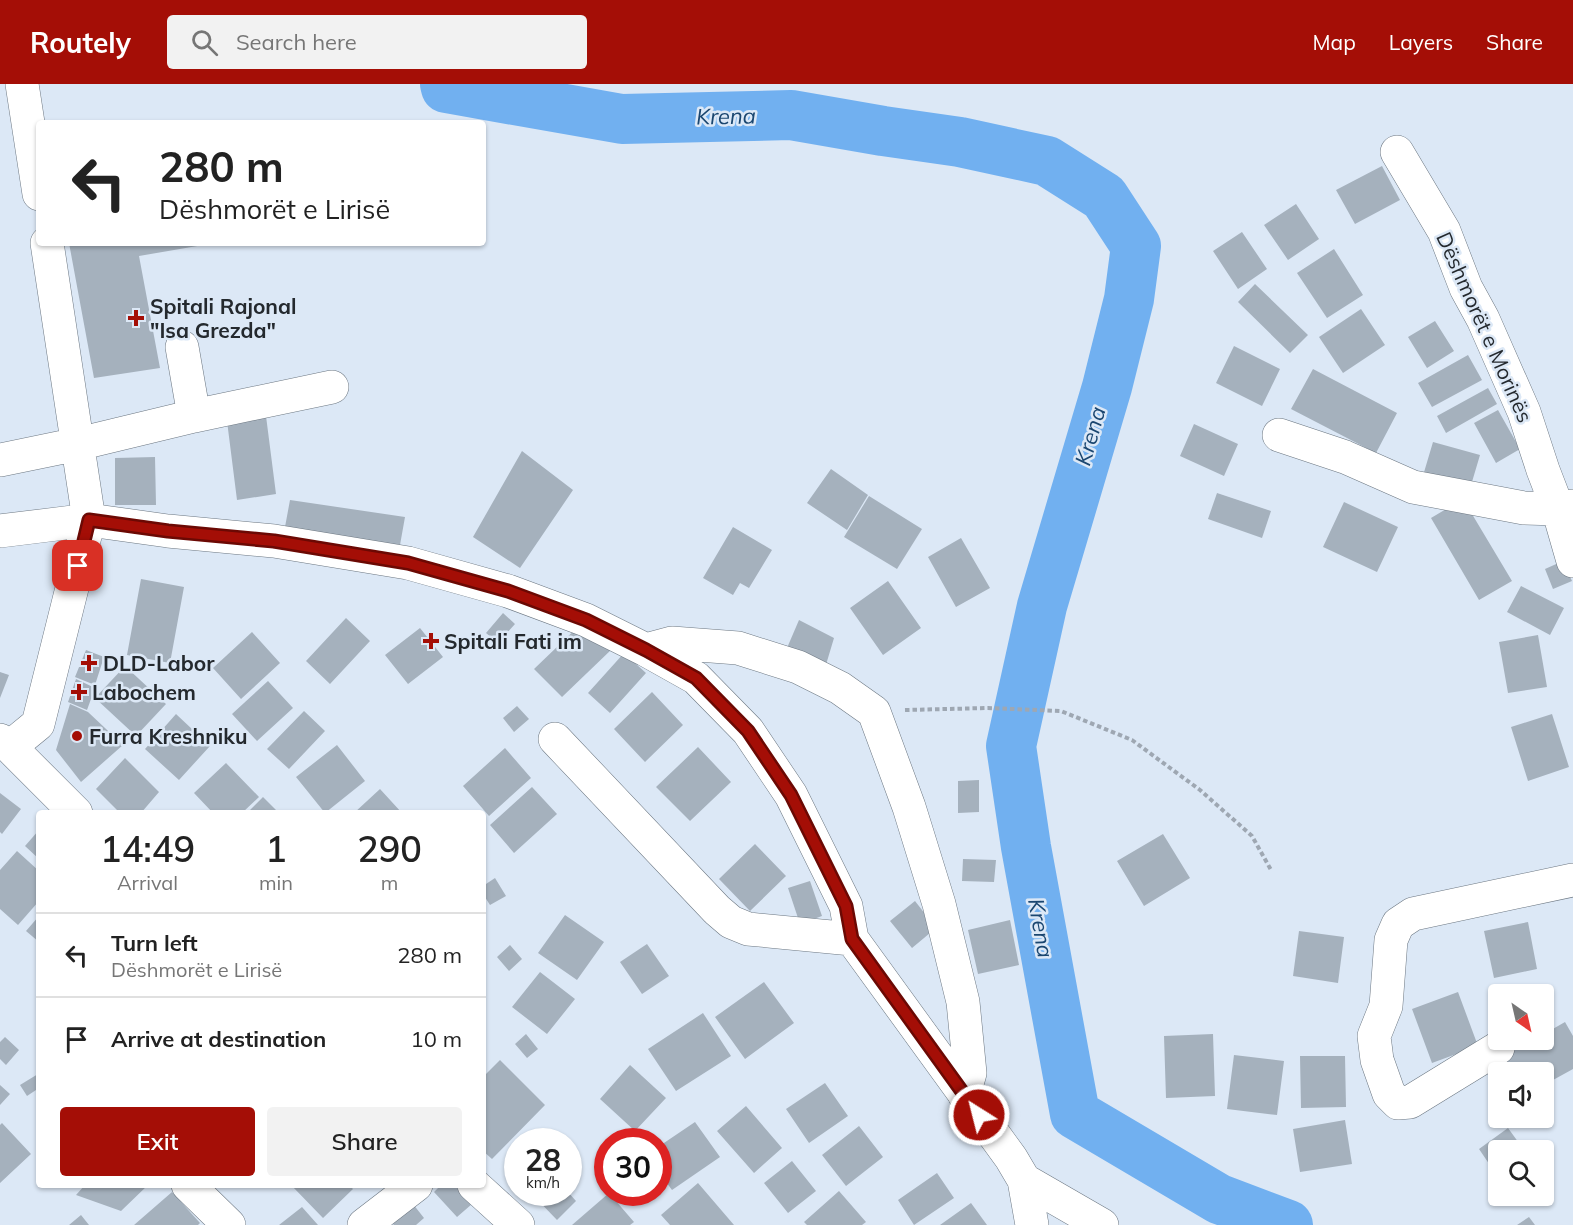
<!DOCTYPE html>
<html lang="en">
<head>
<meta charset="utf-8">
<style>
  :root { --surface:#fff; --page:#f2f2f2; --text:#222; --muted:#767676; --line:#e0e0e0; --accent:#a40e06 }
  body { margin:0; font-family:Mulish,sans-serif; background:var(--page); color:var(--text); height:100vh; display:flex; flex-direction:column; font-size:22px; white-space:nowrap }
  * { box-sizing:border-box; margin:0 }
  p { font-size:20px; color:var(--muted) }
  .icon { flex:none; width:33px; height:33px; fill:none; stroke:currentColor; stroke-width:2; stroke-linecap:round; stroke-linejoin:round }
  .map { position:relative; flex:1; overflow:hidden }
  .details { position:absolute; left:36px; top:726px; width:450px; height:378px; display:flex; flex-direction:column; background:var(--surface); border-radius:6px; box-shadow:0 2px 4px #0004 }
  .details>* { flex:none }
  .top-card { position:absolute; left:36px; top:36px; width:450px; height:126px; border-radius:6px; box-shadow:0 2px 4px #0004; background:#fff; color:var(--text); overflow:hidden }
  .needle { width:39px; rotate:146deg }
  .buttons { position:absolute; left:1488px; top:900px; display:grid; gap:12px }
  .buttons a { display:grid; place-items:center; width:66px; height:66px; border-radius:6px; background:var(--surface); box-shadow:0 2px 4px #0004; font-size:30px }
  .speed { position:absolute; left:504px; top:1044px; display:flex; gap:12px; font-size:30px; font-weight:700; text-align:center }
  .speed>* { display:grid; place-content:center; width:78px; height:78px; border-radius:50%; background:var(--surface); box-shadow:0 2px 4px #0004; line-height:1 }
  .speed small { font-size:15px; font-weight:400 }
  .speed .limit { border:9px solid #d22; background:#fff; color:#111 }
  .pin { position:absolute; display:grid; place-items:center; width:51px; height:51px; color:#fff; margin:-26px; border-radius:12px; box-shadow:0 3px 9px #0006 }
  .me { position:absolute; width:66px; margin:-33px; rotate:324deg; stroke-linejoin:round; filter:drop-shadow(0 0 4px #0008) }
  .turn { display:flex; align-items:center; gap:21px; height:126px; padding:0 24px; font-size:27px }
  .turn .icon { width:78px; height:78px; stroke-width:2.5 }
  .turn b { display:block; font-size:42px; line-height:51px }
  .eta { display:flex; justify-content:space-evenly; align-items:center; height:102px; text-align:center }
  .eta b { font-size:36px; font-weight:600; line-height:42px }
  .cta { display:flex; gap:12px; margin-top:auto; padding:12px 24px }
  .cta a { flex:1; height:69px; border-radius:6px; background:var(--accent); color:#fff; font-size:24px; font-weight:600; line-height:69px; text-align:center }
  .cta a+a { background:var(--page); color:var(--text) }
  ul { padding:0; list-style:none }
  li { display:flex; align-items:center; gap:18px; height:84px; padding:0 24px; border-top:2px solid var(--line) }
  li div { flex:1 }
  li b { display:block; font-size:22px }
  li em { font-style:normal }
  header { display:flex; align-items:center; gap:36px; box-sizing:border-box; height:84px; padding:0 30px; background:var(--accent); color:#fff }
  header strong { font-size:28px }
  nav { display:flex; gap:33px; margin-inline-start:auto; font-size:21px }
  .search { width:420px; height:54px; background:var(--page); display:flex; align-items:center; gap:15px; box-sizing:border-box; padding:0 21px; border-radius:6px; color:var(--muted); font-size:22px }
  .map>svg:first-child { display:block }
  .lines { fill:none; stroke-linecap:round; stroke-linejoin:round }
  .river { stroke:#71b0f0; stroke-width:50 }
  .building { fill:#a5b1bd }
  .minor-casing { stroke:#6c7782; stroke-width:34 }
  .path { stroke:#9ea7b2; stroke-width:4; stroke-dasharray:4.5 3; stroke-linecap:butt }
  .minor { stroke:#fff; stroke-width:33 }
  .route-casing { stroke:#6b0904; stroke-width:15 }
  .route { stroke:#a40e06; stroke-width:10 }
  .poi-dot { fill:#a40e06; stroke:#dce8f6; stroke-width:2 }
  .labels { text-anchor:middle; dominant-baseline:central; stroke-width:5; stroke-linejoin:round; paint-order:stroke }
  .poi-label { font-size:21px; font-weight:bold; fill:#24292e; stroke:#dce8f6; text-anchor:start }
  .street-label { font-size:21px; fill:#24292e; stroke:#dce8f6 }
  .water-label { font-size:22px; font-style:italic; fill:#1a4670; stroke:#dce8f6 }
</style>
</head>
<body>
<header>
<strong>Routely</strong>
<div class="search"><svg class="icon" aria-label="search" viewBox="0 0 24 24"><circle cx="10" cy="10" r="6"/><path d="M15 15l6 6"/></svg>Search here</div>
<nav><a>Map</a><a>Layers</a><a>Share</a></nav>
</header>
<div class="map">
<svg width="1573" height="1141" viewBox="0 0 1573 1141">
  <rect width="100%" height="100%" fill="#dce8f6"/>
  <g class="lines">
    <!-- river -->
    <path class="river" d="M445,0l1,4 176,31 169,-4 92,16 77,11 87,19 57,36 32,49 -7,53 -22,88 -65,219 -31,140 15,101 49,267 144,85 69,26"/>
  </g>
  <!-- building -->
  <path class="building" d="M1382,82l18,34 -45,24 -19,-34z
    M1296,120l23,35 -31,21 -24,-35z
    M1242,148l25,37 -29,20 -25,-38z
    M69,159h140v1l-70,12 21,112 -66,10z
    M1334,165l29,46 -36,23 -30,-45z
    M1255,200l53,51 -18,18 -52,-51z
    M1361,225l24,36 -42,28 -24,-36z
    M1435,237l19,30 -27,17 -19,-31z
    M1234,262l46,23 -18,37 -46,-23z
    M1468,271l14,25 -50,27 -14,-24z
    M1313,285l84,44 -21,40 -85,-44z
    M1488,304l9,16 -51,29 -9,-17z
    M1498,326l22,39 -24,14 -22,-40z
    M266,332l10,78 -39,6 -10,-79z
    M1194,340l44,20 -14,32 -44,-20z
    M1433,358l47,13 -11,37 -47,-13z
    M522,367l51,39 -53,78 -47,-31z
    M155,373l1,48h-41v-47z
    M831,385l37,26 -21,35 -40,-27z
    M1217,409l54,18 -9,27 -54,-19z
    M869,412l53,33 -25,40 -53,-32z
    M1463,415l49,82 -33,19 -48,-82z
    M290,416l115,17 -5,28 -115,-18z
    M1344,418l54,25 -21,45 -54,-25z
    M733,443l39,23 -23,38 -9,-5 -7,12 -30,-17z
    M961,454l29,50 -34,19 -28,-50z
    M1563,477l9,20 -19,8 -8,-20z
    M141,495l43,8 -14,76 -43,-8z
    M888,497l33,47 -38,27 -33,-47z
    M1521,502l43,22 -14,27 -43,-23z
    M503,529l12,11 -17,19 -12,-10z
    M346,534l24,23 -40,43 -24,-23z
    M799,536l35,18 -9,30 -41,-13z
    M584,537l28,28 -50,48 -28,-28z
    M420,544l23,29 -35,27 -23,-29z
    M252,548l28,31 -39,36 -28,-31z
    M1538,551l9,52 -39,6 -9,-51z
    M86,566l18,7 -9,28 -20,-8z
    M624,569l22,20 -36,40 -22,-20z
    M125,582l41,38 -30,32 -41,-38z
    M0,588l9,3 -9,23z
    M76,595l19,9 -8,22 -19,-8z
    M268,597l25,27 -36,33 -25,-27z
    M652,608l31,33 -38,37 -31,-33z
    M70,620l18,8 35,33 -42,37 -25,-32z
    M517,622l12,13 -15,13 -11,-14z
    M304,627l21,20 -36,38 -22,-20z
    M176,630l34,32 -31,34 -34,-31z
    M1552,630l17,53 -41,14 -17,-54z
    M337,661l28,36 -40,32 -29,-36z
    M698,663l33,35 -41,39 -34,-34z
    M505,664l26,30 -42,38 -26,-30z
    M125,674l34,34 -18,21h-21l-24,-24z
    M226,679l33,34 -17,16h-29l-19,-20z
    M979,696v32l-21,1v-32z
    M532,703l25,27 -43,39 -24,-28z
    M380,705l22,24h-48z
    M0,709l21,16 -19,25 -2,-2z
    M263,713l16,16h-32z
    M39,746v29l-14,-13z
    M1163,750l27,44 -46,28 -27,-45z
    M755,760l31,32 -36,35 -31,-32z
    M17,767l22,20v30l-21,24 -18,-16v-39z
    M963,775l33,1 -2,22 -32,-1z
    M495,794l11,18 -16,9 -7,-11v-8z
    M810,797l12,35 -22,8 -12,-36z
    M915,817l21,27 -24,20 -22,-27z
    M565,831l39,27 -27,38 -39,-27z
    M39,832v26l-13,-11z
    M1010,836l9,45 -41,9 -10,-44z
    M1528,838l9,47 -43,9 -10,-47z
    M1299,847l45,6 -6,46 -45,-7z
    M647,860l22,32 -27,18 -22,-32z
    M510,861l12,14 -13,12 -12,-14z
    M540,888l35,27 -28,35 -35,-27z
    M764,898l30,41 -49,36 -30,-42z
    M1458,908l20,54 -46,17 -20,-54z
    M703,929l28,43 -55,35 -28,-42z
    M1565,938l8,14v33l-29,16v-13h-46v21l-14,-27 50,-26h10v-6z
    M526,950l12,15 -11,9 -12,-14z
    M1213,950l2,62 -49,2 -2,-62z
    M5,953l14,13 -13,15 -6,-6v-17z
    M1234,971l50,6 -7,54 -50,-6z
    M1300,972h45l1,51 -45,1z
    M500,976l45,45 -53,54 -9,-8v-74z
    M630,981l36,33 -31,33 -35,-32z
    M38,990l1,14 -12,8 -7,-11z
    M825,999l23,33 -39,27 -23,-34z
    M0,1001l10,9 -10,11z
    M746,1022l36,42 -28,25 -37,-42z
    M1345,1036l7,44 -52,8 -7,-43z
    M695,1038l25,35 -48,33 -14,-19v-24z
    M2,1039l29,31 -31,29v-58z
    M859,1042l24,31 -37,29 -24,-31z
    M1508,1044l16,22h-26v27l-19,-28z
    M792,1077l24,30 -28,22 -24,-30z
    M937,1089l17,25 -40,27 -16,-25z
    M698,1099l36,42h-64l-9,-10z
    M85,1101h63l-27,26 -45,-16z
    M291,1101h58l4,4 -30,29z
    M441,1101h13l18,19 -15,13 -23,-25z
    M839,1107l27,31 -4,3h-55l-3,-3z
    M172,1108l28,31 -2,2h-64z
    M530,1108h38l8,9 -19,19z
    M609,1109l25,29 -4,3h-58z
    M971,1119l16,22h-47z
    M413,1120l11,14 -8,7h-22l-3,-3z
    M302,1123l16,18h-39z
    M81,1131l8,10h-20z
    M1529,1133l6,8h-18z"/>
  <g class="lines">
    <!-- minor casing -->
    <g class="minor-casing">
      <path id="minor" d="M22,0l17,110
        M1397,68l47,79 22,57 17,31 41,93 19,58 15,39 15,52
        M194,332l138,-29
        M1279,351l66,22 68,30 111,21 34,1 15,-3
        M0,376l78,-16 116,-28 -12,-69
        M0,447l89,-11 79,11 106,10 134,22 100,28 78,29 60,30 50,28 52,53 43,64 55,111 6,33 159,219 13,22 8,45
        M646,566l26,-7 66,5 60,19 42,21 34,24 35,95 30,97 24,98 7,71 -6,21
        M555,655l162,171 14,12 17,7 104,10
        M0,656l10,7 66,66
        M10,663l28,-23 51,-204 -42,-277
        M1498,964l-88,54 -12,1 -9,-9 -12,-34 -3,-24 12,-30 5,-66 7,-16 15,-10 160,-34
        M1024,1096l78,45
        M188,1101l41,40
        M474,1101l44,40
        M364,1141l52,-40"/>
    </g>
    <!-- path -->
    <path class="path" d="M905,626l83,-2 73,3 71,29 68,50 52,46 19,34"/>
    <!-- minor -->
    <use href="#minor" class="minor"/>
  </g>
  <g class="lines">
    <!-- route casing -->
    <g class="route-casing">
      <path id="route" d="M78,482l11,-46 79,11 106,10 134,22 100,28 78,29 60,30 50,28 52,53 43,64 55,111 6,33 127,176"/>
    </g>
    <!-- route -->
    <use href="#route" class="route"/>
  </g>
  <!-- markers -->
  <g class="poi-dot">
    <path d="M133 225h6v6h6v6h-6v6h-6v-6h-6v-6h6z"/>
    <path d="M428 548h6v6h6v6h-6v6h-6v-6h-6v-6h6z"/>
    <path d="M86 570h6v6h6v6h-6v6h-6v-6h-6v-6h6z"/>
    <path d="M76 599h6v6h6v6h-6v6h-6v-6h-6v-6h6z"/>
    <circle cx="77" cy="652" r="6"/>
  </g>
  <g class="labels">
    <!-- poi labels -->
    <g class="poi-label">
      <text x="150" y="222">Spitali Rajonal<tspan x="150" dy="24">"Isa Grezda"</tspan></text>
      <text x="444" y="557">Spitali Fati im</text>
      <text x="103" y="579">DLD-Labor</text>
      <text x="92" y="608">Labochem</text>
      <text x="89" y="652">Furra Kreshniku</text>
    </g>
    <!-- street labels -->
    <g class="street-label">
      <text transform="translate(1485 243) rotate(66)">Dëshmorët e Morinës</text>
    </g>
    <!-- water labels -->
    <g class="water-label">
      <text transform="translate(726 32) rotate(-1)">Krena</text>
      <text transform="translate(1090 352) rotate(-74)">Krena</text>
      <text transform="translate(1041 844) rotate(80)">Krena</text>
    </g>
  </g>
</svg>
<div class="buttons">
<a><svg class="needle" viewBox="-14 -14 28 28"><path d="M0-13l5 13h-10z" fill="#e53935"/><path d="M0 13l5-13h-10z" fill="#767676"/></svg></a>
<a><svg class="icon" aria-label="sound" viewBox="0 0 24 24"><path d="M4 9h4l5-4v14l-5-4H4zM17 9q2 3 0 6"/></svg></a>
<a><svg class="icon" aria-label="search" viewBox="0 0 24 24"><circle cx="10" cy="10" r="6"/><path d="M15 15l6 6"/></svg></a>
</div>
<div class="speed"><div>28<small>km/h</small></div><div class="limit">30</div></div>
<div class="pin" style="left:78px;top:482px;background:#d93025"><svg class="icon" aria-label="arrive" viewBox="0 0 24 24"><path d="M6 21V4h12l-3 4 3 4H6"/></svg></div>
<svg class="me" style="left:979px;top:1031px" viewBox="-20 -20 40 40"><circle r="17" fill="#a40e06" stroke="#fff" stroke-width="3"/><path d="M0-11L8 9 0 5-8 9z" fill="#fff"/></svg>
<div class="top-card">
<div class="turn"><svg class="icon" aria-label="left" viewBox="0 0 24 24"><path d="M17 20v-9H6M10 6l-5 5 5 5"/></svg><div><b>280 m</b>Dëshmorët e Lirisë</div></div>
</div>
<section class="details">
<div class="eta">
<div><b>14:49</b><p>Arrival</p></div>
<div><b>1</b><p>min</p></div>
<div><b>290</b><p>m</p></div>
</div>
<ul>
<li><svg class="icon" aria-label="left" viewBox="0 0 24 24"><path d="M17 20v-9H6M10 6l-5 5 5 5"/></svg><div><b>Turn left</b><p>Dëshmorët e Lirisë</p></div><em>280 m</em></li>
<li><svg class="icon" aria-label="arrive" viewBox="0 0 24 24"><path d="M6 21V4h12l-3 4 3 4H6"/></svg><div><b>Arrive at destination</b></div><em>10 m</em></li>
</ul>
<div class="cta"><a>Exit</a><a>Share</a></div>
</section>
</div>
</body>
</html>
